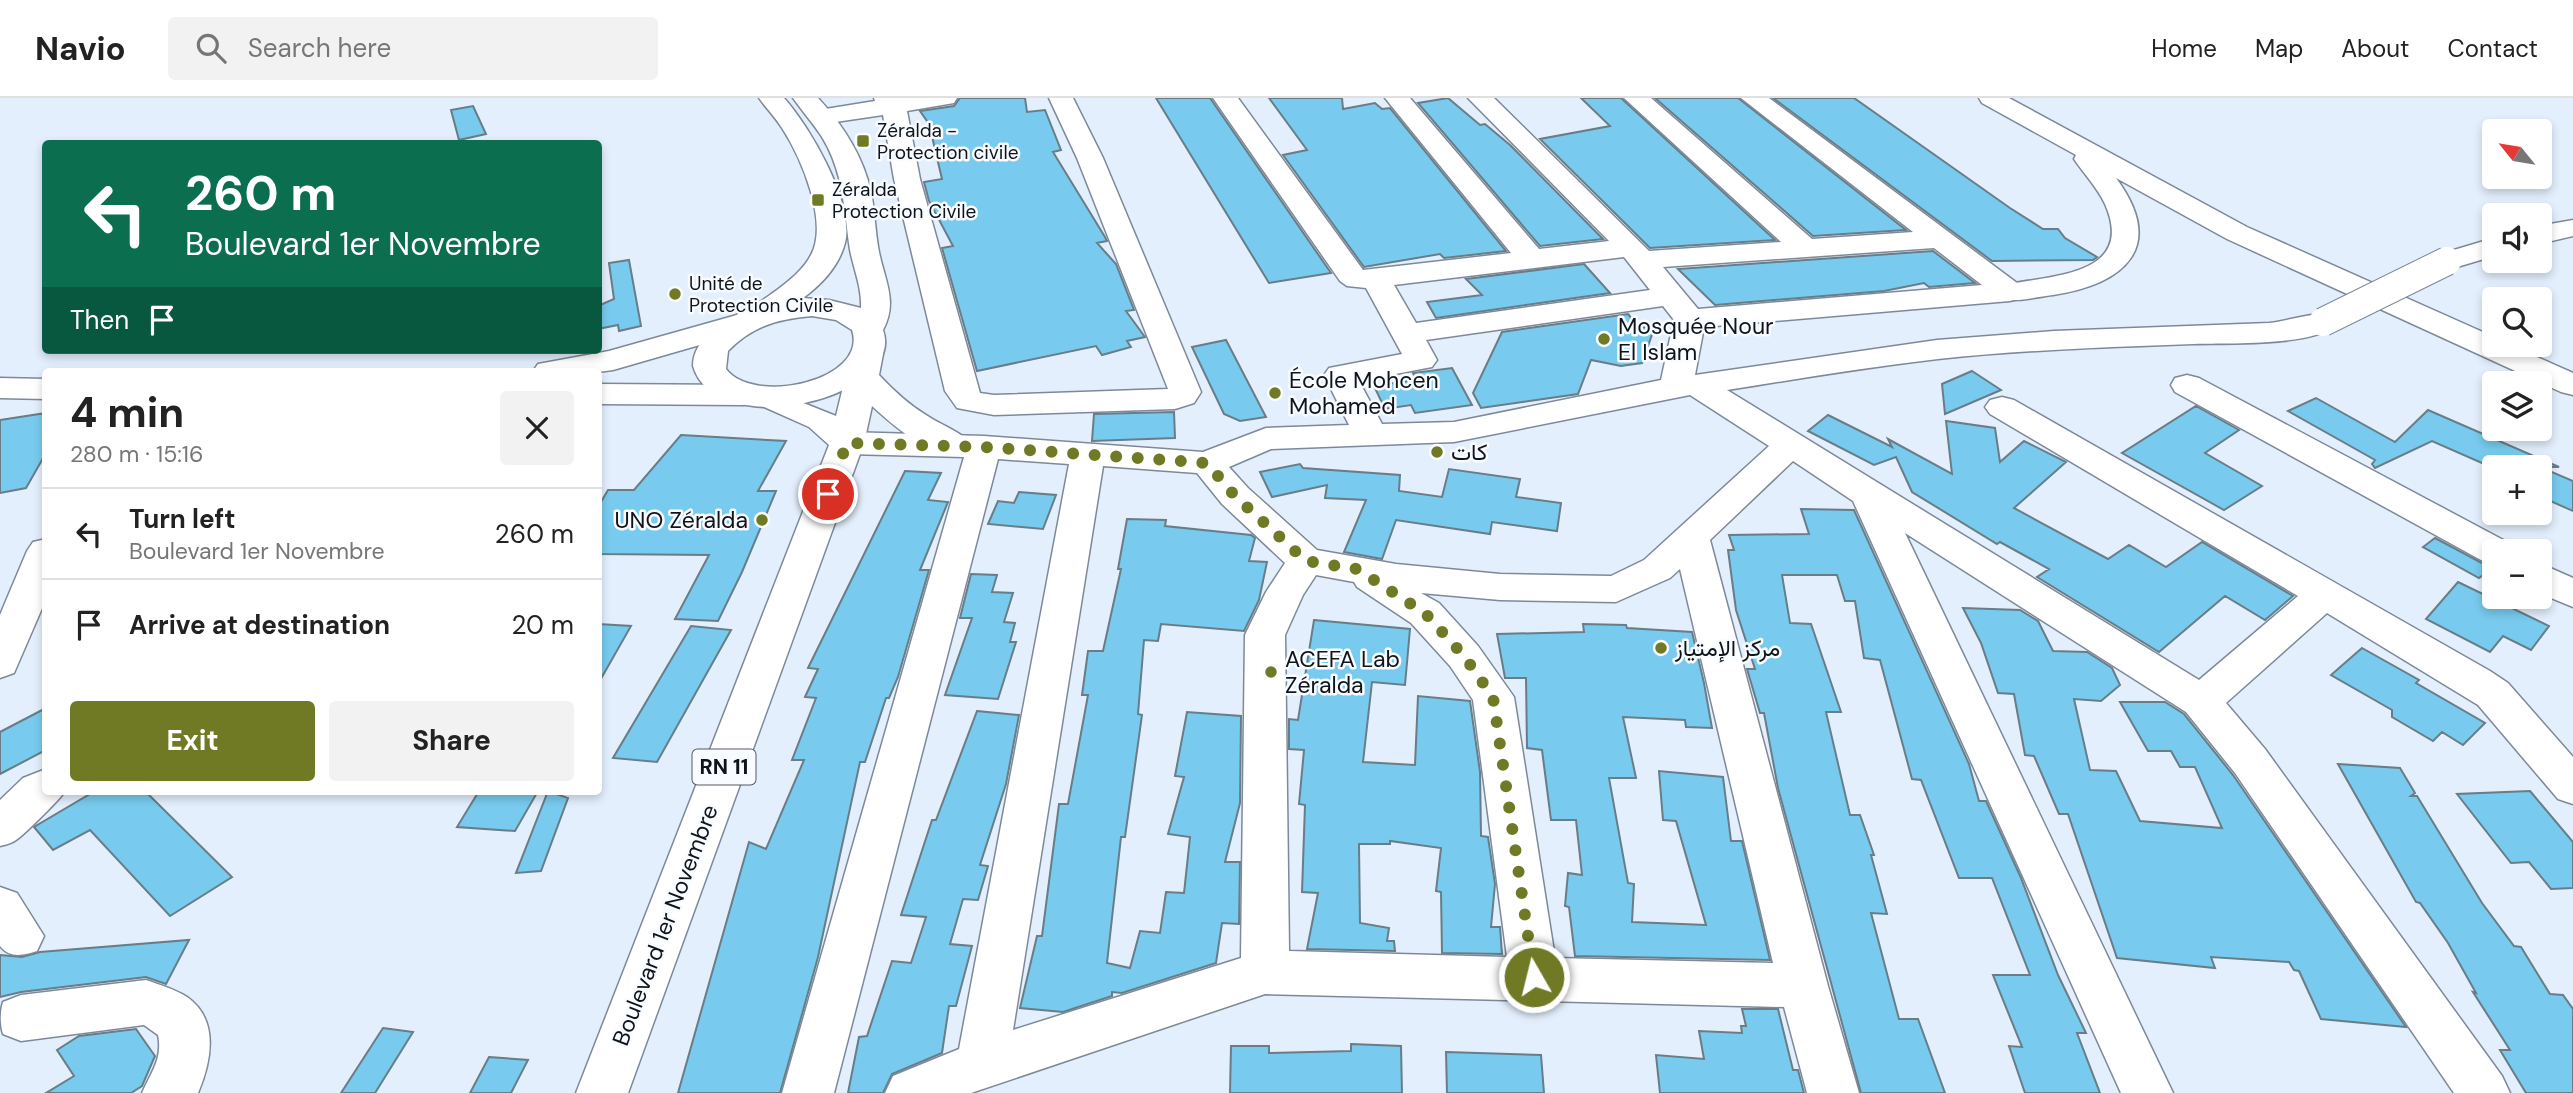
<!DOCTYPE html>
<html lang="en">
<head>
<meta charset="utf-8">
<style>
  :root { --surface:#fff; --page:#f2f2f2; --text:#222; --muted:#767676; --line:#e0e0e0; --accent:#707a25 }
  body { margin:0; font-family:"DM Sans",Vazirmatn,sans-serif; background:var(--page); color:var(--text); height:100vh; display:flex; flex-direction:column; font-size:26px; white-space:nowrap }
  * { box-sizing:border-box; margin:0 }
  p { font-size:23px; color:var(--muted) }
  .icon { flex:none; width:38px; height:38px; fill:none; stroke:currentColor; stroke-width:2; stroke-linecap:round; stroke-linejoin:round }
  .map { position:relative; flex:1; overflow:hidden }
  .details { position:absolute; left:42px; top:270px; width:560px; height:427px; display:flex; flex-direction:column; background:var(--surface); border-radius:7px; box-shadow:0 4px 10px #0003 }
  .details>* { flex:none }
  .top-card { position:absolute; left:42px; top:42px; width:560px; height:214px; border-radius:7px; box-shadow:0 4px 10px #0003; background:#0b6e4f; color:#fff; overflow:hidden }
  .needle { width:46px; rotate:300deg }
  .tools { position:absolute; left:2482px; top:21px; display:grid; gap:14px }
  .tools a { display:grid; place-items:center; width:70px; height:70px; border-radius:7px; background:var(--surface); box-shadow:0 4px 10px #0003; font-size:35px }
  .pin { position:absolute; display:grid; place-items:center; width:60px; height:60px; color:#fff; margin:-30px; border:4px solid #fff; border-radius:50%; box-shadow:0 2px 7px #0007 }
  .me { position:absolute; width:77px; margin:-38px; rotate:352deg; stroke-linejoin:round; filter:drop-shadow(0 0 5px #0008) }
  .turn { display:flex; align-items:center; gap:24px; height:147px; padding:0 28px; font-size:32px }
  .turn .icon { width:91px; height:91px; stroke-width:2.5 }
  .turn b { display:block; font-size:49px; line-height:60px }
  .then { display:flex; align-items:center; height:66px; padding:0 28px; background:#0003; gap:14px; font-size:26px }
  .round { display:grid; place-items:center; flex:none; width:74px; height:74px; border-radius:7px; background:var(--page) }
  .head { display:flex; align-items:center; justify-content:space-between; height:119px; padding:0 28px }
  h1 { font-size:42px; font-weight:700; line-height:52px }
  .cta { display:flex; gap:14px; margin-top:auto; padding:14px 28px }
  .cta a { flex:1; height:80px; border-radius:7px; background:var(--accent); color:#fff; font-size:28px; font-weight:700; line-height:80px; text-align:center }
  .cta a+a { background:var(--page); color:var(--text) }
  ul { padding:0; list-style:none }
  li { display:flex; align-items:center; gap:21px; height:91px; padding:0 28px; border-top:2px solid var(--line) }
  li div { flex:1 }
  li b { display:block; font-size:26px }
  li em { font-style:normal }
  header { display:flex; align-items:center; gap:42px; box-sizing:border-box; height:98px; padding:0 35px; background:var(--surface); border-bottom:2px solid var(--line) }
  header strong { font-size:33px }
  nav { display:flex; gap:38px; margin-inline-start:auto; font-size:24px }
  .search { width:490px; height:63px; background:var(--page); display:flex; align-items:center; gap:18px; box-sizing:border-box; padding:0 24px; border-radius:7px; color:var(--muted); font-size:26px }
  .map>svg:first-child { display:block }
  .building { fill:#78cbee; stroke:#687d86; stroke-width:2 }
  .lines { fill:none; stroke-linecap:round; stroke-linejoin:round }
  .minor-casing { stroke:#7d8999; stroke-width:3 }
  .major-casing { stroke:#7d8999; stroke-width:3 }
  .highway-casing { stroke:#7d8999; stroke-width:3 }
  .minor { fill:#fff; fill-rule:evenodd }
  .major { fill:#fff; fill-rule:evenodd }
  .highway { fill:#fff; fill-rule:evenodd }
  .minor-bridge-casing { stroke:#7d8999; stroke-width:30; stroke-linecap:butt }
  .minor-bridge { stroke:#fff; stroke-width:28 }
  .route { stroke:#707a25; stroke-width:12; stroke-dasharray:0 21.6 }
  .poi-dot { fill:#707a25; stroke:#f8fbff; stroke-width:2.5 }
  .labels { text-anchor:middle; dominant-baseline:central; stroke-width:5; stroke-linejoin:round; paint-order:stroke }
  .far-poi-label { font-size:19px; fill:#0f141a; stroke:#f8fbff; text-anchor:start }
  .shield { fill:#f8fbff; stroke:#55595f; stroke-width:2 }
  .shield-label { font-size:21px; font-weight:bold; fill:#0f141a }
  .poi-label { font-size:23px; fill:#0f141a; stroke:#f8fbff; text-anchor:start }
  .street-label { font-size:23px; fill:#0f141a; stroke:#f8fbff }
</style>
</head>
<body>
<header>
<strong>Navio</strong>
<div class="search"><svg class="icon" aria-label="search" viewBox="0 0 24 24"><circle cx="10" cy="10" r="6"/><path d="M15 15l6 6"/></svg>Search here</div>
<nav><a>Home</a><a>Map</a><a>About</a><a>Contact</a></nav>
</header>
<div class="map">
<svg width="2573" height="995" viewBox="0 0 2573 995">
  <rect width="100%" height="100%" fill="#e4effd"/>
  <!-- building -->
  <path class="building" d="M960,0h65l2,14 18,-2 16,40 -8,2 52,85 2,4 -10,2 19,21 18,46 -8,1 19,26 -18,4 4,6 -29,8 -6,-9 -119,25 -35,-123 11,-2 -24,-45 -5,-19 18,-3 -13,-55 -9,-13 34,-5z
    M1156,0h54l121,175 -62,10z
    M1269,0h73l1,11 32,-6 7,6 8,-1 116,143 -62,7 -4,-4 -76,13 -81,-112 24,-5z
    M1448,0l32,27 5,-1 25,21 93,94 -63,7 -122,-143z
    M1581,0h40l154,142 -125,8 -110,-109 70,-13z
    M1655,0h83l168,132 -93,6z
    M1773,0h81l156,110 33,21h15l7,9 32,19 -4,3 -101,1z
    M473,8l13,28 -27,6 -8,-30z
    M1933,153l42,32 -46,4 -5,-4 -40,8 -169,14 -37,-36z
    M629,162l12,66 -22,5 -1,-6 -20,4v-23l16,-7 -5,-36z
    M1584,166l26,29 -174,25 -9,-16 55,-7 -16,-16z
    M1628,216l10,12 16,3 -12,34 -21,3 -30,-6 -13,34 -97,14 -8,-15 29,-61z
    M1226,242l40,77 -26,4 -16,-7 -32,-67z
    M1452,270l20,37 -57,8 -4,-8 -26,4 -11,-23 42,-6 -3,-7z
    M1972,273l29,19 -56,24 -3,-30z
    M2316,300l79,44 33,-32 131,57h-19l33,14v30l-34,-15v-29h-48l-59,-26 -57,27 -3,-4 3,-4 -87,-49z
    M2196,308l43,24 -34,23 57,33 -38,24 -102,-57z
    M1174,314l1,26 -83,3 2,-27z
    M46,315v40l-20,35 -26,5v-73z
    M1828,317l64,32 -4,-8 64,35 -6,-53 49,7 5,34 24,-21 42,21 -52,46 94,51 21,-14 37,22 36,-25 91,54 -28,24 -40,-24 -66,56 -122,-75 12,-8 -49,-27 -3,2 -85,-52 -16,-35 -22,8 -66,-34z
    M681,337l105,6 -28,50h18l-34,81 -24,49 -43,-2 34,-64 -111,-1v-47l10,-17h26z
    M1300,366l3,4 97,7 -1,16 43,6 7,-28 71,10 -4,18 45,6 -4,28 -65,-9 -2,12 -94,-14 -14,39 -38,-7 22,-52 -41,-2 2,-13 -55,12 -12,-25z
    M905,373l36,2 -13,27 20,2 -28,68h9l-31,107 -9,21h-3l-21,64h-5l-42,195 -38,136h-102l71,-251 17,7 38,-89h-12l24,-62 -11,-1 13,-28 -10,-1z
    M1019,394l37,3 -13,34 -55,-5 10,-23 16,2z
    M1801,411l53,1 115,254 10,37h7l35,77 37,97 28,58h-9l23,60h-75l-16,-47 13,1 -29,-72h37l-38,-97h-33l-38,-98 -9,-1 -32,-119 -16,-2 -9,-57h-10l-8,-26h-55l8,48 21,1 30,88h-15l24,103h10l14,40h-3l16,59 -16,-1 28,106h19l27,74h-84l-83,-305 -14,-75h-4l-13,-44h8l-19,-59 -8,-60h6l-5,-15 80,-1z
    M1127,421l39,1 -1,6 86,9 4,3 -6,23 18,1 -8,38 -15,31 -83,-7 -3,17 -14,-1 -6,74 4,1 -17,122h-4l-14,126 23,5 10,-37 20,2 6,-41 18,1 6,-56 -22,-3 16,-57 -9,-1 12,-64 54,4 -1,87 -15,59h15l-1,62 -17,-1 -6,40 -94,30 -10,-1v4l-49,16 -43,-4 17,-72h5l17,-132h9l20,-109h-6l6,-44h15l18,-82h-3z
    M2435,440l45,24 14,5 -15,11 -56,-31z
    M971,476l26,1 -5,17 21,1 -9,29 11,1 -5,19h6l-18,57 -53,-4 27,-77h-12z
    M2458,484l91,44 -18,24 -28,-14 -13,16 -64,-33z
    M1963,510l57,2 18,11 15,30 34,1 25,16 8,17 -19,16 -27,-2 16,71 26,1 24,50 82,7 -27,-61h-15l-9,-16h-23l-28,-49h45l19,12 49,61 173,252 -85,-8 -22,-48 -5,-1 -5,-8 -78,-5 4,11 -98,-10 -49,-144h-9l-25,-58 -9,-1 -11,-61 -16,-1 -17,-50z
    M1314,522l96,9 -5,56 -33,-3 -9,80 52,3 3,-69 52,5 10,71 1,64 7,1 7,47 -4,43h9l2,27 -60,-1 -1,-61 -5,-1 5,-43 -51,-7v3h-31l1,79 29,5 -2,13h7l1,10 -88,-2 11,-56 -16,-1 3,-87 -6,-1 5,-54 -15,-1v-30l9,1z
    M598,526l33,2 -33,58z
    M1583,526l43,1 1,3 65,4 12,51 8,45 -26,-1 -1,-7 -62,-3 13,61h-27l19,105 6,1 -2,38 74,3 -30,-104 -13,-1 -4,-49 64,6 8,64h11l28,119 -195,-4 -6,-49 -4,-1 3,-33 14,2 -6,-55h-25l-9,-70 -15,-2 -1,-70h-21l-8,-44 87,-2z
    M691,528l40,4 -74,132 -44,-4z
    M2362,550l57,32 -3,3 69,40 -22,22 -21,-13 -9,9 -41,-24v-7l-61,-35z
    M46,610v42l-46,24v-42z
    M977,613l42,4 -13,69 -26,81 8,1 -10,34 -15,-1 -13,45 22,2 -16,60h-7l-7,47 -50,21 -9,19h-35l11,-56 8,-1 25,-75 19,2 15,-46 -25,-2 31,-95h4z
    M2338,666l62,4 15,25 -4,3h6l65,107 32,43 7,1 29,47 13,1 10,14v84h-47l-26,-43h10l-37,-58 3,1 -28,-50 -28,-40 -4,-1z
    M95,693h50l87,86 -62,39 -80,-86 -37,20 -19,-23z
    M479,693h59l-23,40 -58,-4z
    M548,693l20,7 -27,73 -25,2z
    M2530,693l43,51v46l-22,1 -22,-27 -18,1 -54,-69z
    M189,842l-23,44 -20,-7 -125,15 -21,5v-42l22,2 18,-5z
    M1742,911h36l15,61h5l6,23h-144l-4,-38 48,4 -5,-28 43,2 -1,-7h5z
    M383,930l30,4 -38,61h-34z
    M136,931l19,27 -13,30 -11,7h-85l28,-17 -17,-26 22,-14z
    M1351,946l50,2 1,47h-172l1,-47h38v7l82,-2z
    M1446,954l95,3 3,38h-97z
    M489,959l39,3 -17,33h-41z"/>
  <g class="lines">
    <!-- minor casing -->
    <g class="minor-casing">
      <path id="minor" d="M874,0h83l-3,5 -47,8 13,68 60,214 14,2 174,-6 -91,-231 -28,-60h24l30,60 98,234 -7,11 -19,6 -181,6 -37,-7 -12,-17 -51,-212 -11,-64 -61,9 -9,-3 -4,-5 4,-5 62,-10z
        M1213,0h25l125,172 148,-17 -126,-155h25l129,151 70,-8 -141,-143h26l155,153 132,-9 -157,-144h27l161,141 101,-7 -172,-134h28l252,188 4,6 -4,6 -11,3 -306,26 -9,48 242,-35 117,-9 215,-8c19,-2 48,-12 65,-8l4,7c-17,25 -113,21 -144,22 -85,3 -171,6 -256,15 -70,8 -141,20 -211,31l472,290 99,-84 -308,-182 -5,-7 5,-7 12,-3 12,3 476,271 18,12 65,74v47l-15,-5 -80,-94 -151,-92 -101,90 39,46 237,327 8,17h-56l-219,-320 -49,-61 -281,-179 268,560h-52l-268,-592 -60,-40 -83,79 118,446 31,107h-52l-23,-86 -519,-13 -294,99h-86l8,-17 66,-27 110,-585 -71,-5 -164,634h-52l182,-636 -117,-3 -12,-4 -5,-7 5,-7 12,-4 137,4 219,16 63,-24 83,-3 -25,-50 5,-7 73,-14 -36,-66 -19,-2 -7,-5zM1934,150l48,37 -284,24 -35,-42zM1624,159l26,33 -234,33 -22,-38zM1663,208l11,14 -13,60 -207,42 -72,2 -23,-43 73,-14 5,-7 -11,-20zM1690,297l79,51 -125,114 -33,16 -111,-2 -104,-10 -79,-14 -69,-62 -19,-21 42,-18 183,-7zM1103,368l94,7 25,31 63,59 -19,29 -21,43 -4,323 -228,72zM1680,471l93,394 -218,-5 -41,-261 -36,-51 -39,-43 -18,-10 79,7 116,2 54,-24zM1316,477l38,7 3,5 54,36 39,43 23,34 34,257 -218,-6 -4,-316 18,-40z
        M2573,122v16l-34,8v-18z
        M2494,140v18l-47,14 -10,-3 -5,-6 5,-6z
        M2187,277l12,3 308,164 6,9h-19v12l-13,-3 -306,-168 -4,-7 4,-7z
        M46,441v60l-32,74 -14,5v-63l27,-64 6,-9z
        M2539,465l34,15v29l-34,-14z
        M46,671v22h19c-3,6 -42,45 -49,49 -4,3 -11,5 -16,6v-46l23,-22z
        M0,789l17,6 27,43 -7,15c-13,4 -27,8 -37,-5z
        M146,882c14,5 29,9 41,17 33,23 24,65 11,96h-56c9,-21 21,-34 16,-58l-14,-10 -123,16 -18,-7c-3,-10 -3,-22 0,-32l18,-7z"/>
    </g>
    <!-- major casing -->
    <g class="major-casing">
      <path id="major" d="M744,215l11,2 4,7 -4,7 -142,41 -15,2 -65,-1 5,-7 71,-13z
        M867,246l11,3 5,7 -4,21c14,15 29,29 47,40 14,10 36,16 46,31l-5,8c-33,8 -72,-27 -95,-48l-8,37 -236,650h-52l253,-648 -20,-18 -56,-25 -10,3 -145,-1v-20l145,1 13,5 10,-2 70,28 15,-62 5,-7z
        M0,280l46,1v20l-46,-1z"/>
    </g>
    <!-- highway casing -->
    <g class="highway-casing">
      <path id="highway" d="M759,0h25c26,29 71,106 61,145 -6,23 -24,42 -42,55l26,2 32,8c1,-20 -7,-38 -11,-58 -6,-40 -6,-77 -28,-113 -9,-14 -20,-26 -29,-39h25c25,27 45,58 53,94 4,20 4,40 8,60 6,29 19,50 4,78 24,68 -167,114 -190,36 0,-28 31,-45 53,-56 10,-4 22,-14 31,-20 13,-10 27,-21 34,-35 18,-33 -10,-98 -29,-127 -7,-11 -16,-20 -23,-30zM812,218l24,4 16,10c17,51 -99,76 -126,39l2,-18c24,-25 50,-32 84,-35z
        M1979,0h30l238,129 247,110v8h16l63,28v22l-12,-3 -334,-153 -111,-61c51,69 9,106 -63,117 -18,2 -37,8 -54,3l-4,-6 4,-6c45,-11 139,-7 106,-82 -8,-17 -21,-30 -31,-45l2,-4 -94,-52z"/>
    </g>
    <!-- minor -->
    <use href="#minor" class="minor"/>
    <!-- major -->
    <use href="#major" class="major"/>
    <!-- highway -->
    <use href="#highway" class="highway"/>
    <!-- minor-bridge casing -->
    <g class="minor-bridge-casing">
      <path id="minor-bridge" d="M2323,224l124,-61"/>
    </g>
    <!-- minor-bridge -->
    <use href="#minor-bridge" class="minor-bridge"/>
  </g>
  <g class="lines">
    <!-- route -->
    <path class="route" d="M828,396l19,-51 137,4 223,16 28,33 71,65 51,8 68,44 39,43 29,41 41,280"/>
  </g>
  <!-- markers -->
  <g class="poi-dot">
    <rect x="856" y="36" width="14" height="14" rx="3.5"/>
    <rect x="811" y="95" width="14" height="14" rx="3.5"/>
    <circle cx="675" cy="196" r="7"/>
    <circle cx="1604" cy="241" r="7"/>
    <circle cx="1275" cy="295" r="7"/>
    <circle cx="1437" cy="354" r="7"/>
    <circle cx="762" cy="422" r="7"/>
    <circle cx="1661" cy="550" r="7"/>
    <circle cx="1271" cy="574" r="7"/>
  </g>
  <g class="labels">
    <!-- far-poi labels -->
    <g class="far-poi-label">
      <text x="877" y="32">Zéralda -<tspan x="877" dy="22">Protection civile</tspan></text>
      <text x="832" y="91">Zéralda<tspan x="832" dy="22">Protection Civile</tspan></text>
      <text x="689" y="185">Unité de<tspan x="689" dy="22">Protection Civile</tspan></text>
    </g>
    <!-- shield labels -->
    <rect class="shield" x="692.5" y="651.5" width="63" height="35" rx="5"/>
    <g class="shield-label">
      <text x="724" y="669">RN 11</text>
    </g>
    <!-- poi labels -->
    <g class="poi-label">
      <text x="1618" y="228">Mosquée Nour<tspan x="1618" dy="26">El Islam</tspan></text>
      <text x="1289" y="282">École Mohcen<tspan x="1289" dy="26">Mohamed</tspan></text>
      <text x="1451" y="354">كات</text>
      <text x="748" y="422" text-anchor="end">UNO Zéralda</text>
      <text x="1675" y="550">مركز الإمتياز</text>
      <text x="1285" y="561">ACEFA Lab<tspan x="1285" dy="26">Zéralda</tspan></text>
    </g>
    <!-- street labels -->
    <g class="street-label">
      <text transform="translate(665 827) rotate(-69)">Boulevard 1er Novembre</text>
    </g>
  </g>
</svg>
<div class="tools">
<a><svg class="needle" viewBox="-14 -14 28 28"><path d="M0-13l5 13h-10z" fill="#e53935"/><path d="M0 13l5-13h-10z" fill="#767676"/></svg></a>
<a><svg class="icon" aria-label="sound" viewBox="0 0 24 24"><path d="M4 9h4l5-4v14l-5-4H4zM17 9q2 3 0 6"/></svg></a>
<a><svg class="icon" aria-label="search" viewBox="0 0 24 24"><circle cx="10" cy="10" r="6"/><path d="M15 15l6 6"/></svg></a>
<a><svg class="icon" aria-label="layers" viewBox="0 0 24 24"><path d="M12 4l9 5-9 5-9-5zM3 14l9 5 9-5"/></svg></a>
<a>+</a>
<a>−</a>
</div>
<div class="pin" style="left:828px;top:396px;background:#d93025"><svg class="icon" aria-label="arrive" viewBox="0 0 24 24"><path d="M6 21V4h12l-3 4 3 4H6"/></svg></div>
<svg class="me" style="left:1534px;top:879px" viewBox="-20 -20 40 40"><circle r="17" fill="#707a25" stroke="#fff" stroke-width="3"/><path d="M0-11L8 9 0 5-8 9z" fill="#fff"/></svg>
<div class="top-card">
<div class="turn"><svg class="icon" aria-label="left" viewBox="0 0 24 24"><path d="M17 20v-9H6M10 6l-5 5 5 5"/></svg><div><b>260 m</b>Boulevard 1er Novembre</div></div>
<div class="then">Then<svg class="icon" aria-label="arrive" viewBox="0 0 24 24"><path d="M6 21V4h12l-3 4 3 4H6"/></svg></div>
</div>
<section class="details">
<div class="head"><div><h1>4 min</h1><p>280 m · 15:16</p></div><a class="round"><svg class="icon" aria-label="close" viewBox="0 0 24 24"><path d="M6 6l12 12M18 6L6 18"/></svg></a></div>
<ul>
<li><svg class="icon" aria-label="left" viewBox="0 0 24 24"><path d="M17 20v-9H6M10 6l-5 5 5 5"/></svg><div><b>Turn left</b><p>Boulevard 1er Novembre</p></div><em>260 m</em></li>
<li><svg class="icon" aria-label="arrive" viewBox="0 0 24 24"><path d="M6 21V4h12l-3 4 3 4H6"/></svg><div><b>Arrive at destination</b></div><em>20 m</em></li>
</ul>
<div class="cta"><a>Exit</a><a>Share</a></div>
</section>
</div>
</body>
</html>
